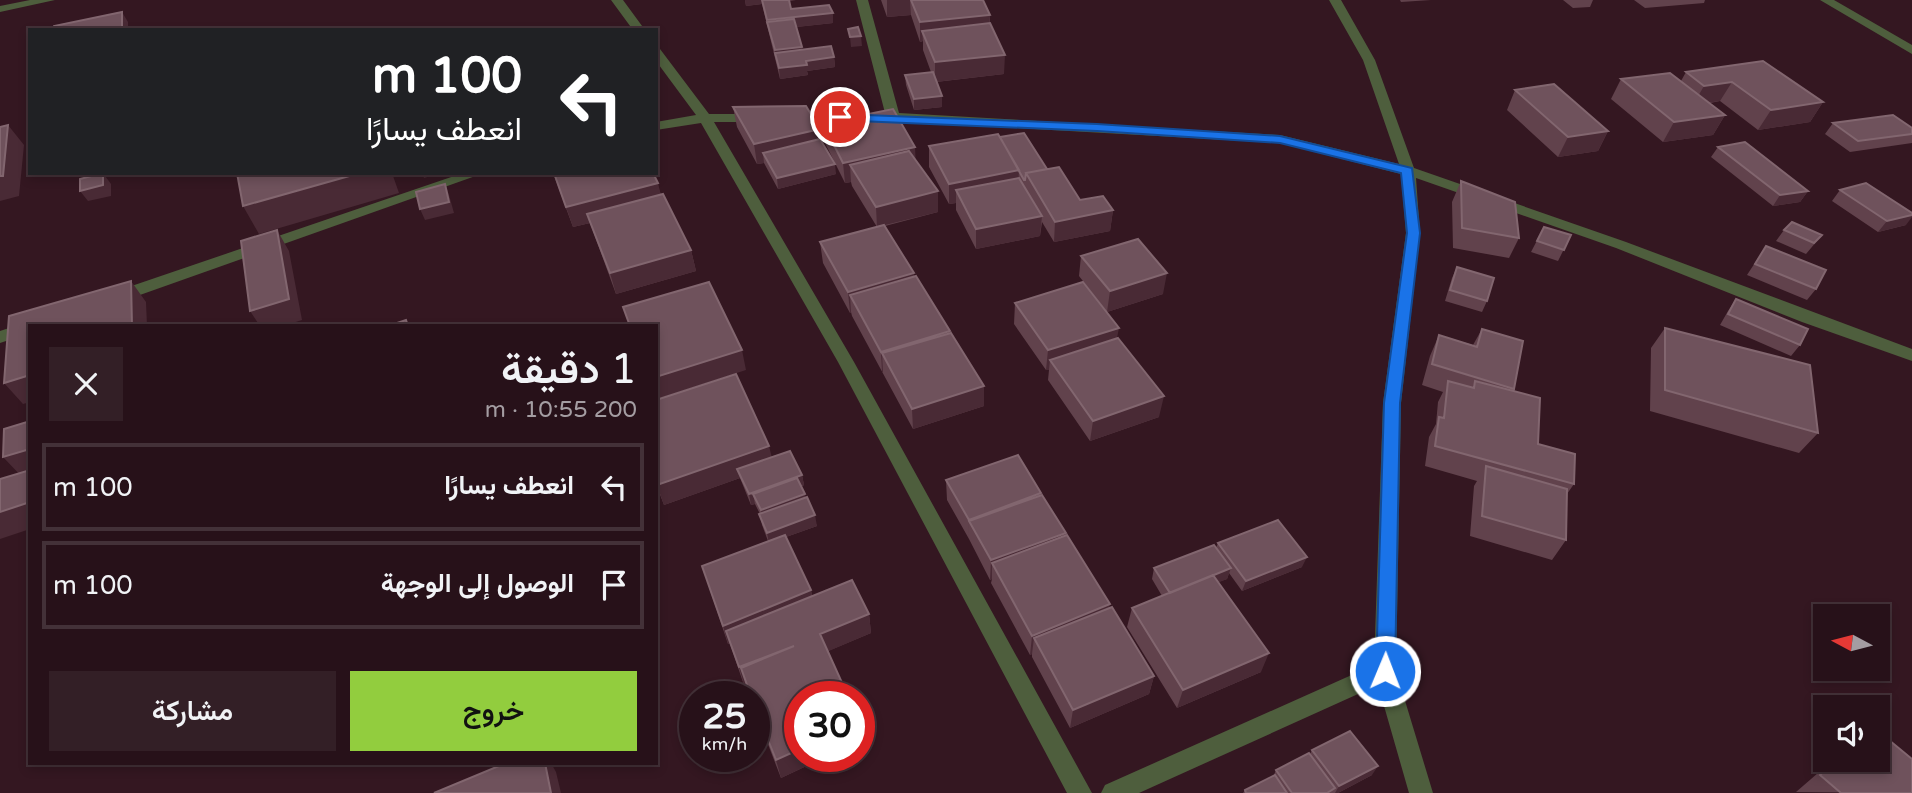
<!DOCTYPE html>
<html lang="ar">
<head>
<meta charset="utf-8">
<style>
  :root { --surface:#271119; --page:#331f26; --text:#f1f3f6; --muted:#a49da2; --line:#433138; --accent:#92cd3e }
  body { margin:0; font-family:"Varela Round",Vazirmatn,sans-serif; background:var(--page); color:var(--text); direction:rtl; height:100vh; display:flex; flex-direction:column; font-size:26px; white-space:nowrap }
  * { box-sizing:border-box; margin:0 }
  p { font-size:23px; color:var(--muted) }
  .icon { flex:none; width:38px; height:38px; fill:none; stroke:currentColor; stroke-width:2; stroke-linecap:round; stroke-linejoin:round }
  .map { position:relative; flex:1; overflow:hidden; direction:ltr }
  .drawer { position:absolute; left:28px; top:324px; width:630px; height:441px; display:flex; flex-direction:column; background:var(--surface); border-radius:0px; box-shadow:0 4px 10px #0003,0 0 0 2px var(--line); direction:rtl }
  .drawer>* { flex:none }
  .guide { position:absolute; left:28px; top:28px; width:630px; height:147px; border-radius:0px; box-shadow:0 4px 10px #0003,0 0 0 2px var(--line); direction:rtl; background:#202124; color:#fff; overflow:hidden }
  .needle { width:46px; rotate:277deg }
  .fabs { position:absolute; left:1813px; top:604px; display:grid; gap:14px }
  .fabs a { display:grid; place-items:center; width:77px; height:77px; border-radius:0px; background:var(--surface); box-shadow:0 4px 10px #0003,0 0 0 2px var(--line); font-size:35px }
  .speed { position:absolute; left:679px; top:681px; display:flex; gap:14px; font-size:35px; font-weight:700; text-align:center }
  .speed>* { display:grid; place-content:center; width:91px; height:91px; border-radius:50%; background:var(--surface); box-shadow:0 4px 10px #0003,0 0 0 2px var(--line); line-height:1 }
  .speed small { font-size:18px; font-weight:400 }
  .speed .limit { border:10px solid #d22; background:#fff; color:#111 }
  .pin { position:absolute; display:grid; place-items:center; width:60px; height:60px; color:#fff; margin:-30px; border:4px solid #fff; border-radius:50%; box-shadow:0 2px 7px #0007 }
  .me { position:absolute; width:77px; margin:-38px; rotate:1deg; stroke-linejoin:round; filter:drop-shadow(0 0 5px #0008) }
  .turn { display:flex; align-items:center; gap:24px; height:147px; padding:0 21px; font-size:32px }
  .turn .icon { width:91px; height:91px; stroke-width:2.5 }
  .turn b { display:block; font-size:49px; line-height:60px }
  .round { display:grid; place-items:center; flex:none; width:74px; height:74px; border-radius:0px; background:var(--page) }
  .headline { display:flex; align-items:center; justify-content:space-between; height:119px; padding:0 21px }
  h1 { font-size:42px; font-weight:600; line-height:52px }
  .cta { display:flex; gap:14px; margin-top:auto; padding:14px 21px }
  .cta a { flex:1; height:80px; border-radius:0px; background:var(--accent); color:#111; font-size:28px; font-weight:600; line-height:80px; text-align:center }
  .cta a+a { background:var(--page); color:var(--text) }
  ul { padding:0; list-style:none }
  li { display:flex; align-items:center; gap:21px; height:88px; margin:0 14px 10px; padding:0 7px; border:4px solid var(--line); border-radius:0px }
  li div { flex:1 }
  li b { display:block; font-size:26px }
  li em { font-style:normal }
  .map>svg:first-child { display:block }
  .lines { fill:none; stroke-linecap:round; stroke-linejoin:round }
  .street { fill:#4e5e3d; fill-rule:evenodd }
  .wall { fill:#61424c }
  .shaded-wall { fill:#492a35 }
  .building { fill:#6f525c; stroke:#82666f; stroke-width:2 }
  .route { fill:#1a73e8; stroke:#114b97; stroke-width:2 }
</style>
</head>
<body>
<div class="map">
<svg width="1912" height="793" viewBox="0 0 1912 793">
  <rect width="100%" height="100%" fill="#341721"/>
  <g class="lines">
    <!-- street -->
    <path class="street" d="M30,0h25l-55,12v-6z
      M611,0h12l22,30h-12z
      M856,0h12l31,113 381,22 119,29 -36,-104 -34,-60h12l34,60 39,108 212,74 286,107v12l-110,-39 -186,-74 -200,-70 4,55 -19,170 -5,268 37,122h-24l-31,-108 -239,108h-38l4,-8 269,-120 9,-262 23,-170 -5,-59 -121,-31 -387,-22 -106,-1 -2,-3 7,-4h93z
      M1820,0h14l78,45v9z
      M656,48l4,1 49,65h48l7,4 -7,4h-43l140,240 238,431h-25l-229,-431 -137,-239 -45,7v-8l40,-7 -40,-54z
      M463,173h21l-361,128h-12l-2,-4 2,-4z
      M30,321l7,5h-7v7l-30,10v-12z"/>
  </g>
  <!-- wall -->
  <path class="wall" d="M745,0h51l-7,1 2,8 42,14 -37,4 6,22 32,8 1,10 -28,4 1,4 -28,4 -18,-75 -16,2z
    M881,0h102l7,15v8l14,51 -68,8 6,25 -28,3 -8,-25 -1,-10 26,-3 -8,-22v-9l-3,1 -9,-27 -24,2z
    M1400,0h31l-30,2z
    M1563,0h30l-3,7 -17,1z
    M1634,0h71l-1,3 -59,5z
    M1763,61l60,41 -13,20 -52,8 -38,-29 -10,2 15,12 -12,20 -50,7 -52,-43 10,-20 49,-6 11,8 5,-9z
    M1515,90l93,41 -10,20 -40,6 -51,-47z
    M733,107l87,22 2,13 14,32 -58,15 -14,-26 -7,1 -20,-37z
    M823,123l93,38 22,30v21l-53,14 29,51 70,109v20l-71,23 -61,-113 -1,-4 -1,1 -27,-50 -3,-21 57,-15 -25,-41 -1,-4 -6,1 -20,-40z
    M1833,123l79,5v15l-62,9 -25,-18z
    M1000,137l47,32 33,31 33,10 -3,21 -56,11 -12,-20 -2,14 -64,13 -20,-39v-7l-7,1 -20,-37v-21z
    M1718,147l90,44 -8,11 -27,4 -62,-49z
    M553,173h100l8,22 30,55 5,21 -80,23 -26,-71 -17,4z
    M1461,181l58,57 -10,20 -56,-10 -1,-46z
    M1840,190l66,35 -28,7 -46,-31z
    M1544,227l27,8 -13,26 -27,-9z
    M1784,230l38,5 -16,19 -30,-13z
    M1766,246l50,43 -9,11 -60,-25z
    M1081,256l82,38 -56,18 -28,-36z
    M1457,267l30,34 -5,11 -37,-11 7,-23z
    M1736,299l64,46 -9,11 -71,-31 8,-14z
    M1015,303l102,35 42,79 -69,24 -42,-61 1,-10h-3l-32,-46z
    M1665,328l153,105 -19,20 -149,-42 1,-63z
    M1482,329l32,60v2l24,53 36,40 -7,10 -1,46 -14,20 -82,-24 4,-50 3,-5 -52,-15 4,-29 7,-13 2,-22 5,-10 -21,-7 8,-29 9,-21 34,10z
    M656,400l116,57 30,18 2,10 -3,2 16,39 -31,11 25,53 1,6 57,18 2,19 -43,18 -28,45v60l15,6 -34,16 -27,-70v-12h-4l-4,-11h-2l-14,-41h-2l-26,-78 66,-25 -6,-16 -2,-11 -5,-10 -4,1 -11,-27 -76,27 -8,-21z
    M946,480l95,13v2l25,38v3l43,72 45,68 -5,18 -79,34 -38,-71v-3l-2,1 -39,-72 1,-4 -2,1 -21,-41 -22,-39z
    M1218,543l84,24 -60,24 -13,-18 -2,6 -9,3 43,90 -84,36 -50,-81 5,-19 30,-12 -10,-17 2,-11 62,-20z
    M1312,750l60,25 -34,18h-95l2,-3 28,-13 3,-7 34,-16z
    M1833,760h45l34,33 -116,-1z"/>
  <!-- shaded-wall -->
  <path class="shaded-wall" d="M745,0h17v4l-16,2z
    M887,0h23l1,15 -24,2z
    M122,12l6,10v8h-9z
    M833,13v10l-63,7 -3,-8 1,9 -1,-11z
    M990,15l-1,19 -67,-3 1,10 -3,1v-20z
    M861,36l1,10 -11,1 -1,-10z
    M802,47l1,10 -28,-4 1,8 -1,-11z
    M1005,55l-1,19 -69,8v-20z
    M834,57l1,10 -28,4 1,4 -28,4 -1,-11 27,-7z
    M1732,82l-12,19 -27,4 11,-19z
    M942,96v11l-28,3v-11z
    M1823,102l-13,20 -52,8 13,-20z
    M1725,115l-12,20 -50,7 11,-20z
    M8,125l16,20 -5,51 -19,5v-25z
    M820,129l2,20 -59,4 1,10 -7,1 -3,-20z
    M1608,131l-10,20 -40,6 10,-20z
    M915,147l1,20 -66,-2 1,17 -6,1 -2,-20z
    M835,164l1,10 -58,15 -1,-11z
    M1019,170l-1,21 -62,-1v13l-7,1v-20z
    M103,173l8,11v12l-23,5 -8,-10z
    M360,173h32l7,20 -140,41 -16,-28z
    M422,173h19l-17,5z
    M658,183l5,21 -76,10 3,9 -17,4 -7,-20z
    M445,184l4,11 5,18 -29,7 -5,-11z
    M938,191v21l-61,15 -1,-20z
    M1808,191l-8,11 -27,4 7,-11z
    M1113,210l-3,21 -56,11 1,-20z
    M1912,215v2l-6,8 -28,7 9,-11z
    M1042,216l-2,20 -64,13v-20z
    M277,230l12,21 13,69 -19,6h-23l-10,-15z
    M691,250l5,21 -80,23 -6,-21z
    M914,273l1,21 -65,1 1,17 -1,1 -2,-21z
    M1167,273l-4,21 -56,18 3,-21z
    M131,281l15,21 1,24h-15z
    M1119,328l-4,20 -65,12 -1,10h-3l2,-20z
    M950,331v20l-68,2 1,19h-1l-1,-20z
    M742,350l4,20 -89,29 -1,-22z
    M30,375v27l-7,2 -19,-21z
    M984,386v20l-71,23 -1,-20z
    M1164,396l-5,21 -69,24 3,-20z
    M769,446l5,20 -37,3 3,9 -76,27 -7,-20z
    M30,449v27l-7,2 -20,-21z
    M802,475l2,10 -47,18 -4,-9 2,10 -4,1 -2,-11z
    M1041,493l-1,20 -71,8 -1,19 1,-20z
    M805,494l2,11 -44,15 -2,-10z
    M30,502v27l-30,10v-27z
    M815,515l2,11 -48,17 -2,-10z
    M1066,533l-2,20 -72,10v16l-2,1 1,-20z
    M1307,557l-5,10 -60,24 4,-10z
    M1231,568l-4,11 -60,24 3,-10z
    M811,590l3,20 -88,21 4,13h-2l-5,-18z
    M1110,604l-4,20 -72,14 -2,16 -2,1 2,-19z
    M869,614l2,19 -47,20 -4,-19z
    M794,646l-53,22 5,17h-2l-5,-18z
    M1269,653l-8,19 -84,36 6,-18z
    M1154,676l-5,18 -79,34 3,-18z
    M800,749v7h14l1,6 -34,16 -5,-18z
    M545,763h6l5,9 5,21h-10z
    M1378,766l-6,9 -34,18h-3l4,-7z"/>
  <!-- building -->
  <path class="building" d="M762,0h27l2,9 38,-4 4,8 -66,7z
    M911,0h72l7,15 -70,7z
    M122,12v17l-69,1 1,-4z
    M794,19l8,28 -27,3 -8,-28z
    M990,23l15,32 -70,7 -13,-31z
    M858,27l3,9 -11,1 -2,-8z
    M831,46l3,11 -28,4 1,4 -28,3 -4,-15z
    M1763,61l60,41 -52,8 -39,-28 -28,4 -18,-14z
    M933,72l9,24 -28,3 -9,-24z
    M1670,73l55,42 -51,7 -53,-43z
    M1554,84l54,47 -40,6 -53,-47z
    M806,106l14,23 -66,15 -21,-37z
    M893,109l22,38 -72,16 -20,-40z
    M1893,115l19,13v6l-54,7 -25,-18z
    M8,125l-5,51h-3v-49z
    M1024,133l23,36 -21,4 -1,7h-1l-24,-43z
    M998,134l21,36 -70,14 -20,-38z
    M820,139l15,25 -58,14 -14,-25z
    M1745,142l63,49 -28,4 -62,-48z
    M909,151l29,40 -62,16 -26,-42z
    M1059,167l21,33 23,-4 10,14 -58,12 -29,-49z
    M103,173v12l-23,6v-12z
    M237,173h123l-117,33z
    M554,173h99l5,10 -92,24z
    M1019,178l23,38 -66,13 -20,-39z
    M1461,181l54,21 4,36 -57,-10z
    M1866,183l46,30v2l-25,6 -47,-31z
    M445,184l4,18 -29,7 -4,-17z
    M663,194l28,56 -81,23 -23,-59z
    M1792,222l30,13 -8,8 -30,-13z
    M884,225l30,48 -66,19 -28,-50z
    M1544,227l27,8 -7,15 -27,-9z
    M277,230l12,69 -39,12 -9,-70z
    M1138,239l29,34 -57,18 -29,-35z
    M1766,246l60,24 -10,19 -61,-25z
    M1457,267l37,11 -7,23 -37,-11z
    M916,276l34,55 -69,21 -31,-57z
    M131,281l1,45h-102v49l-26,8 5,-67z
    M709,282l33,68 -86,27v-51h-26l-7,-19z
    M1083,282l36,46 -71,22 -33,-47z
    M1736,299l72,30 -8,16 -72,-31z
    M406,320l2,6h-20z
    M1665,328l145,37 8,68 -153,-43z
    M1482,329l41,12 -9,48 -82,-25 7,-29 38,12z
    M951,333l33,53 -72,23 -30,-56z
    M1118,338l46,58 -71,25 -43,-61z
    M736,374l33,72 -112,39 -1,-3v-82z
    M1448,381l26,7 1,-7 65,17 -2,46 37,10 -1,30 -139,-38 4,-29 5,1z
    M30,421v28l-27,8 1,-28z
    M790,451l12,24 -53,19 -12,-25z
    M1018,455l23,38 -72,27 -23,-40z
    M1486,466l81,23 -1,51 -84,-24z
    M30,470v32l-30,10v-33z
    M797,478l8,16 -44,16 -8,-16z
    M1042,495l24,38 -75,27 -22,-39z
    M807,497l8,18 -48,18 -8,-19z
    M1278,520l29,37 -61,24 -28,-38z
    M785,535l26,55 -88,36 -21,-60z
    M1067,535l43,69 -78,32 -40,-73z
    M1214,545l17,23 -61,25 -16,-25z
    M1213,575l56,78 -86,37 -51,-82z
    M852,580l17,34 -49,20 28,62h-48v53l-24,11 -22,-56v-8h-3l-10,-28 53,-22 -55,21 -13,-36z
    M1112,607l42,69 -81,34 -39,-72z
    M1350,731l28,35 -39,20 -27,-36z
    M1878,731l34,28v34h-71l-21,-18 17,-15h41z
    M1309,753l26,35 -8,5h-35l-16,-23z
    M506,763h39l6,30h-117z
    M1275,775l12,18h-41l-1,-3z"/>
  <!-- route -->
  <path class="route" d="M840,114l257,10 183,12 132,32 8,65 -20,170 -5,268 -3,7 -7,2 -7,-2 -2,-7 8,-268 23,-170 -6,-60 -121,-30 -183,-12 -262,-11 -1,-3z"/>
</svg>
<div class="fabs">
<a><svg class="needle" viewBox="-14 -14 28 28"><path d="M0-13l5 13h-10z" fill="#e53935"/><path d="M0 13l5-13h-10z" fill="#a49da2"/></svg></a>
<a><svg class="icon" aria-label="sound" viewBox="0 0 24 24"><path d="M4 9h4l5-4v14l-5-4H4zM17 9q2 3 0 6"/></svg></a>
</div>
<div class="speed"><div>25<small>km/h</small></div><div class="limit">30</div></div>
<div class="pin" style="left:840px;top:117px;background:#d93025"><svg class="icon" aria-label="arrive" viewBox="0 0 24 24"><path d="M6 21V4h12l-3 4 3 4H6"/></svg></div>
<svg class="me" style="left:1385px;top:671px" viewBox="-20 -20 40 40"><circle r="17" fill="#1a73e8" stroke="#fff" stroke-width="3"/><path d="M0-11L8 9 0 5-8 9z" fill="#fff"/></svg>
<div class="guide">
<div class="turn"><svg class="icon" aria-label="left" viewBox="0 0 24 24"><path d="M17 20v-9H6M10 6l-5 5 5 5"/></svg><div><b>100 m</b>انعطف يسارًا</div></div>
</div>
<section class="drawer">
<div class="headline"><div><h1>1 دقيقة</h1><p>200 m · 10:55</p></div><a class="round"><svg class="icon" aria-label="close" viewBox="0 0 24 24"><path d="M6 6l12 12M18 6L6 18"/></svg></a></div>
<ul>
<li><svg class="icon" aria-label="left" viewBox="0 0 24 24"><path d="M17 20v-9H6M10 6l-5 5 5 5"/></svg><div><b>انعطف يسارًا</b></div><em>100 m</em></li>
<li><svg class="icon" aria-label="arrive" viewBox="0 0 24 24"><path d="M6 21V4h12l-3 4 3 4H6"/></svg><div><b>الوصول إلى الوجهة</b></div><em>100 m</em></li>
</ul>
<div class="cta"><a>خروج</a><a>مشاركة</a></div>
</section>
</div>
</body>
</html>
